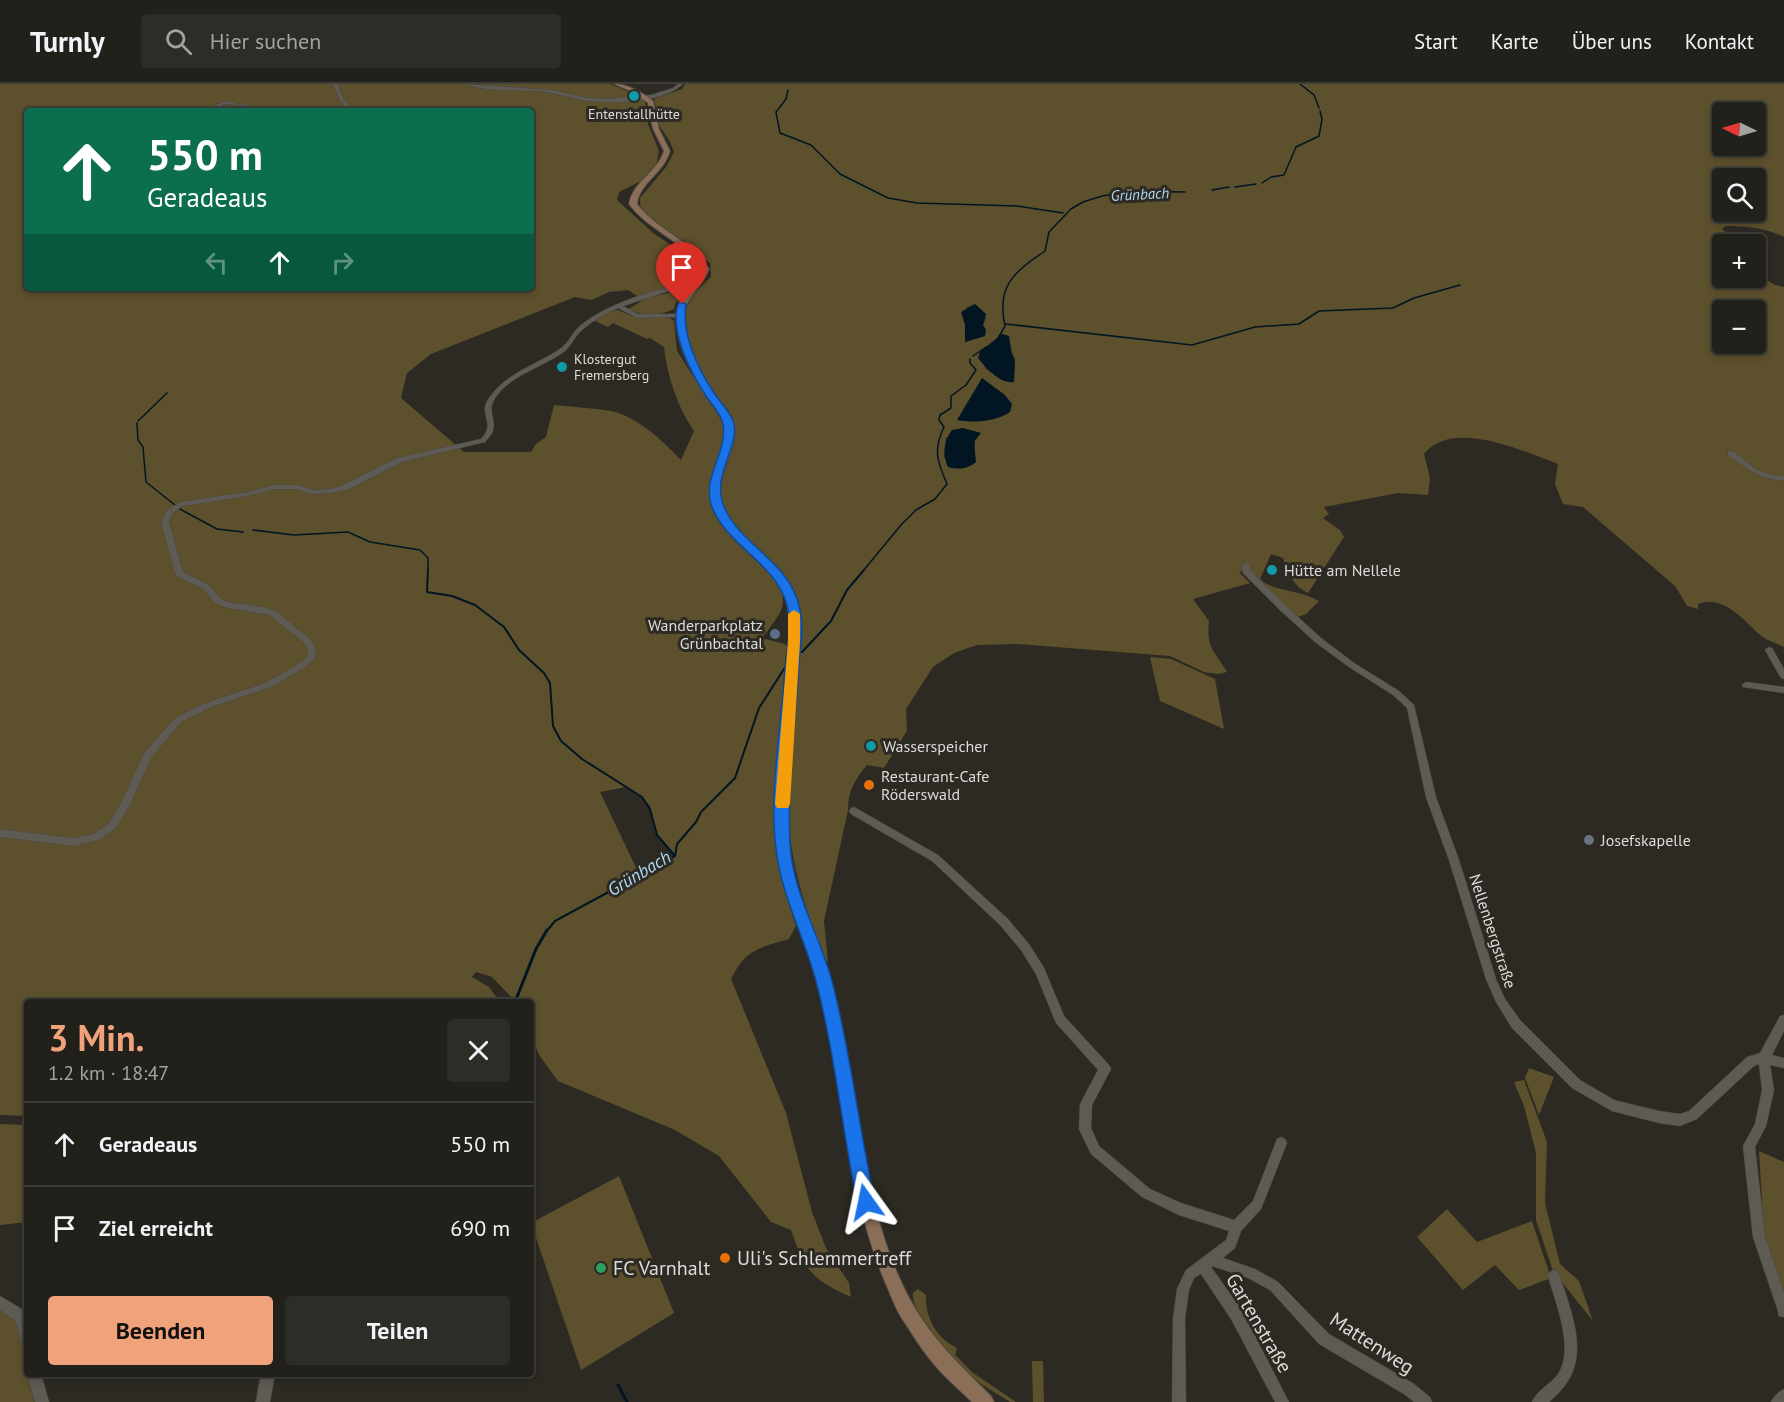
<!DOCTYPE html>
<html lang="de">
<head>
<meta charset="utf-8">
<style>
  :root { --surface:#21201a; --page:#2d2d27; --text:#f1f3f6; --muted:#a2a3a2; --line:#3e3e39; --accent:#f0a27a }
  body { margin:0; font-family:"PT Sans",sans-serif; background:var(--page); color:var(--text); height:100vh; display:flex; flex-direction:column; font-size:22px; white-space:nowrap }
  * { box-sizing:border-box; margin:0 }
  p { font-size:20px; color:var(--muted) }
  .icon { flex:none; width:33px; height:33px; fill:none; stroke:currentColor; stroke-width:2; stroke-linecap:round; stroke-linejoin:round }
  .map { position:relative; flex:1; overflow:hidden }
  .details { position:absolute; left:24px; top:915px; width:510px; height:378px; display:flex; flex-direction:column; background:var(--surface); border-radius:6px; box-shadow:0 3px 9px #0003,0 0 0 2px var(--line) }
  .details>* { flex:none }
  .top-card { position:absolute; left:24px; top:24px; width:510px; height:183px; border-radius:6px; box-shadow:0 3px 9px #0003,0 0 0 2px var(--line); background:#0b6e4f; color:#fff; overflow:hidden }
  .needle { width:39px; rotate:275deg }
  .tools { position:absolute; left:1712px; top:18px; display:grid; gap:12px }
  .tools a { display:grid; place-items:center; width:54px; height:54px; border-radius:6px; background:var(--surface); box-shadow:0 3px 9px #0003,0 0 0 2px var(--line); font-size:30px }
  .pin { position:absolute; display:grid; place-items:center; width:51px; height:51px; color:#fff; margin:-62px -26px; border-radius:50% 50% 50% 0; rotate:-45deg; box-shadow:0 0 6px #0007 }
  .pin .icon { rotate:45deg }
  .me { position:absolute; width:66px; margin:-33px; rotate:348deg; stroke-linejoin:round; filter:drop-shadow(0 0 4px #0008) }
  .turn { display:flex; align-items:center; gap:21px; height:126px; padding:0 24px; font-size:27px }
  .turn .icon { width:78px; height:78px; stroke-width:2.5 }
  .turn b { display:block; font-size:42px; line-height:51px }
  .lanes { display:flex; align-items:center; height:57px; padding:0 24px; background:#0003; justify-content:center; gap:30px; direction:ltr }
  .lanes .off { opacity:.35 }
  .round { display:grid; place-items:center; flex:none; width:63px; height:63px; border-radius:6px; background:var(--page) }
  .headline { display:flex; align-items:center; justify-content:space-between; height:102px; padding:0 24px }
  h1 { font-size:36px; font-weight:700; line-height:45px; color:var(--accent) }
  .button { display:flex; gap:12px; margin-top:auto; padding:12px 24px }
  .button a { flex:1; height:69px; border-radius:6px; background:var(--accent); color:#111; font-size:24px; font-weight:700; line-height:69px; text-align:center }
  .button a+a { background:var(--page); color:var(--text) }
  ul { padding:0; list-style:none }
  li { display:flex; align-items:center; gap:18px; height:84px; padding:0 24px; border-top:2px solid var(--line) }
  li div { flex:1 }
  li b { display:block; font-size:22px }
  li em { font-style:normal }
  header { display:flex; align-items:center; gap:36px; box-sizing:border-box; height:84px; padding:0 30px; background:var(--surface); border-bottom:2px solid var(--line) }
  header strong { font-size:28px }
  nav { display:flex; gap:33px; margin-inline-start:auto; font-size:21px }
  .search { width:420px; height:54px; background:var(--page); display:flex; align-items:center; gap:15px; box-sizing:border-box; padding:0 21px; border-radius:6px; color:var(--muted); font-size:22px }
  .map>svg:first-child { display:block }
  .green { fill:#5d502c; fill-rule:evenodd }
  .water { fill:#011522 }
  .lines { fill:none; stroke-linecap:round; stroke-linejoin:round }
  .stream-far2 { stroke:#011522; stroke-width:1.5 }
  .stream-far1 { stroke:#011522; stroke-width:2 }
  .stream { stroke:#011522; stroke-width:3 }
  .street-casing { stroke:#494741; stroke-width:1 }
  .secondary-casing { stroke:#494741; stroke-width:2 }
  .street { fill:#5d5b53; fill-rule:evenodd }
  .secondary { fill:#8b6e58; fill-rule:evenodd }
  .route { fill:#1a73e8; stroke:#114b97; stroke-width:1.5 }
  .slow { fill:#f59e0b }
  .culture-dot { fill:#0f9aa8; stroke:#2c2a23; stroke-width:2 }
  .service-dot { fill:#5c6f8a; stroke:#2c2a23; stroke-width:2 }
  .food-dot { fill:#e8710a; stroke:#2c2a23; stroke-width:2 }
  .worship-dot { fill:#6b7280; stroke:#2c2a23; stroke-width:2 }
  .leisure-dot { fill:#2e9e5b; stroke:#2c2a23; stroke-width:2 }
  .labels { text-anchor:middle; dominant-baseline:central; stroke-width:6; stroke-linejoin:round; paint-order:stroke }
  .far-poi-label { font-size:14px; fill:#dddcd8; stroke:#2c2a23 }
  .far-water-label { font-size:15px; font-style:italic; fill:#afd8f4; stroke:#2c2a23 }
  .poi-label { font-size:16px; fill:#dddcd8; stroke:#2c2a23; text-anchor:start }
  .street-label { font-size:16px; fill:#dddcd8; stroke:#2c2a23 }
  .water-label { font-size:18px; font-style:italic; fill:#afd8f4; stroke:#2c2a23 }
  .near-poi-label { font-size:20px; fill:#dddcd8; stroke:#2c2a23; text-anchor:start }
  .near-street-label { font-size:20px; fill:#dddcd8; stroke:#2c2a23 }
</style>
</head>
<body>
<header>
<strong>Turnly</strong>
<div class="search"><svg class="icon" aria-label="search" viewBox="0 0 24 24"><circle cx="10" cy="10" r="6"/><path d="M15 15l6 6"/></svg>Hier suchen</div>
<nav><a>Start</a><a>Karte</a><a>Über uns</a><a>Kontakt</a></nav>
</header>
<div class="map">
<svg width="1784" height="1318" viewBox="0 0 1784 1318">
  <rect width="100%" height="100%" fill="#2c2a23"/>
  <!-- green -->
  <path class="green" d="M0,0h610l24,10 -2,4 -11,3v1l24,-2 3,24 11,27 -3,15 -15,15 -22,11 -2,8 36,33 42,28 -5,19 -12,7 -39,10 -11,-7 -19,2 -17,8 -17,-3 -144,57 -24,19 -6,25 63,54h67l5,-8 10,-7 8,-32c19,2 39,3 57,6 27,6 52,30 70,49l13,-29c-17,-24 -27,-56 -30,-84l-14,-9 -3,1 -34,-16 -5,4 -13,-6 10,-8 13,-3 16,7 36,1 4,3 3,30 47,73c2,28 -21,51 -11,80 11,35 79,69 69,104 -3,10 -24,34 -31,46l14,-15 20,5 2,3c-4,22 -3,43 -5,65 -7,80 -12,136 14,214l-7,13c-30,9 -43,10 -58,40l55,134 26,99 14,36 23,35 2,14c-40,-18 -46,-26 -60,-67l-20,-8 -52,-66 -44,-26 -117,-49 -19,-26 -8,-19v-34h-15l-24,-25 -16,-5 -4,5 17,10 11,15h-473v114l-27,-1zM27,27h504v177h-504zM626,703l16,10 7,8 10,34 16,16 -36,19 -39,-82z
    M685,0h1099v153c-18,-9 -38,-11 -58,-11l-4,3 17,15h-17v34h33v-19l6,6 1,12 13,8 9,2v360c-8,-4 -19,-7 -25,-13 -16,-15 -37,-40 -61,-30v5l-11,-3 -12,-20 -92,-79 -20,-3 -8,-20 3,-20c-35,-13 -106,-46 -134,-10l6,24 -2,17 -30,-2 -74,14 5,7 -6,4 17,12 4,7 -36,56c-15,-7 -20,-20 -25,-35l-12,-4 -11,25c13,13 39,10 59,22l-13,13 -8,3 -52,-47 -7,2 11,11 -57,16 16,22c-3,27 5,29 18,51l-9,2 -14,-2 -34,-16 -152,-12 -41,1 -23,8 -21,14 -27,42 1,22 -23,37 -17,-3c-12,14 -19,26 -19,45l-24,111 4,41 -5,-4c-17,-50 -36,-100 -34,-155 1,-41 5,-82 7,-123 2,-27 5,-55 -1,-82 -11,-46 -75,-60 -76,-109 -1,-16 9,-37 13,-53 -13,-26 -54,-94 -49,-122 3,-15 17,-27 28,-37l-1,-14c-15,-12 -63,-41 -69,-55 -1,-3 -1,-6 -1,-10l26,-31 8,-15 -4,-10 -11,-17 -5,-26 28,-10zM1722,28h33v34h-33zM1722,94h33v34h-33zM975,220l11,14 -3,7 2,11 -20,6 1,-34zM1722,226h33v34h-33zM1002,250l7,2c2,17 7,23 5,40l-10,5 -19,-13 -5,-16zM946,353l29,2v8l-31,11z
    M682,206h4l-11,14 -1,5c-15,7 -31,8 -45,0l17,-11z
    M1150,573l21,2 44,20 9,50 -64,-28z
    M1529,984l25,9 -15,38 -14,-37z
    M1524,996l23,62 -2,61 15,61 19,17 14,40 -40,-50 -17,-51v-67l-12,-47 -10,-24z
    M0,1040l27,1v97l-27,3z
    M1759,1067l25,11v135l-20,-59z
    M619,1092l55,137 -93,57 -50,-147z
    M1447,1125l30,33 55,-21 19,57 -32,12 -24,-25 -32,25 -46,-53z
    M918,1205l8,6c-1,22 10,43 31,53l-2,7 17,17 44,30h-6c-14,-9 -30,-18 -43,-29 -16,-13 -57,-59 -54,-80z
    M0,1218l20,14 7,24v34l15,28h-42z
    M1032,1277h11l1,41h-11z"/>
  <!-- water -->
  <path class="water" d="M975,220l11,10 -3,11 3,5 -1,6 -20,6v-17l-4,-13z
    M1002,250l7,2 2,16 4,8 -1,22c-14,2 -28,-14 -36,-24l2,-6z
    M982,294l23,17 7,9 -2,8c-16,10 -34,11 -53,8z
    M963,344l18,5 -7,9 2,20c-8,7 -18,8 -28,5 -6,-12 -4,-27 4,-37z"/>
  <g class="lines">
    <!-- stream-far2 -->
    <path class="stream-far2" d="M1300,0l14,11 5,13
      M788,6l-2,9 -10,13 4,21 31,12 29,29 48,24 29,5 100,3 46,7
      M1262,99l9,-6 13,-2 12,-28 23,-11 3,-17 -2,-8
      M1235,103l21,-3
      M1212,106l17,-3
      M1006,240l186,21 63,-18 44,-3 20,-13 74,-3 21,-10 46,-13
      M998,254l7,-12c-9,-40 9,-54 40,-75l4,-19 22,-23 12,-7 19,-6 31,-5 52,1
      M973,272l13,-9
      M138,337l29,-28
      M137,339l1,17 5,7 3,35 29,23
      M178,424l39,21 26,3
      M253,446l41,5 54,-3 22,10 50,8 8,8v13
      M863,487l38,-46 15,-15 19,-11 12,-15c-10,-23 -14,-34 -3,-57l-5,-7 1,-5 11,-7v-12l15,-11 10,-15 -6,-7v-4"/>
    <!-- stream-far1 -->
    <path class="stream-far1" d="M428,486l-1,22 25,4 23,9 29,22 15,23 25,23 6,10 3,43 8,15 21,18 60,38 8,12 7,26 18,21
      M802,568l29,-31 16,-31 17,-20
      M546,848l9,-11 120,-65 2,-12 19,-22 5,-10 34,-34 24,-70 25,-39"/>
    <!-- stream -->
    <path class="stream" d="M515,918l21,-53 11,-19
      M531,982v18
      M618,1301l9,17"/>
    <!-- street casing -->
    <g class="street-casing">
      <path id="street" d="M333,0h4l7,16 11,11h-5l-10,-10z
        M465,0l86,6 36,8 21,1 43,-4 22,-7 5,-4h5c-20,19 -68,20 -94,17 -17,-3 -33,-8 -50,-10 -23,-1 -54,1 -74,-7z
        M227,17l40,9 2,1c-15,0 -33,-10 -48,-6l8,6h-5l-9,-6z
        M696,199l3,2 -1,1 -32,6 -43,14 15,8h42l2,1v2l-45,1 -19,-10c-14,7 -28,14 -39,25 -5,5 -8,13 -14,18 -21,16 -58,25 -71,49 -9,16 10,23 -9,42l-83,20 -53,27 -17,4 -20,1 -15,-5h-23l-26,7 -65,10c-7,4 -12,8 -14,16l14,50 26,13 12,14 7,3 34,5 14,4 34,28 6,11 -1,8 -11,10 -33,19 -62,21 -28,14 -30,36 -21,47 -15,24 -16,11 -26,6 -73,-9v-8l73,9 21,-4 15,-11 12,-20 23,-50 31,-35 28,-14 62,-21 33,-19 9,-7 1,-7 -4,-7 -34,-28 -46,-8 -9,-4 -12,-14 -27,-13 -15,-54 7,-13 13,-7 67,-10 26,-7h24l15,5 19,-1 11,-4 54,-27 84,-19c16,-17 -4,-24 8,-41 17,-25 47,-33 71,-49 9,-6 13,-18 21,-24 27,-22 81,-39 115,-42z
        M1728,367c10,0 19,13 28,18 9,5 18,7 28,7v4c-23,0 -39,-12 -56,-25z
        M1246,479l4,3v4l37,37 34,31 33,25 45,28 15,14 22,92 23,63 37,119 9,20 15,21 60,60 34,20 45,11 21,3 9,-3 58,-54 13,-4 20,-37 4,-1v16l-12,24 12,3v10l-14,-3 4,25 -8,36 -11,21 10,90 19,55v25l-5,-1 -1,-5 -25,-74 -10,-91 12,-22 7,-34 -3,-26 -5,2 -57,53 -17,7 -21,-3 -47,-12 -40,-23 -60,-60 -16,-26 -10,-23 -37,-119 -23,-63 -19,-89 -14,-13 -44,-28 -34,-25 -34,-31 -38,-38 -1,-7z
        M1769,563l3,1 12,21v10l-3,-1 -16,-28z
        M1746,598l38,5v6l-41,-6 -1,-2z
        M854,723l84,48 70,64 21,25 15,24 20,48 45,49 2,4 -19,36 -1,23 8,18 51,43 31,14 53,17 19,-19 24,-62 4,-2 4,2 2,4 -26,66 -20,22 -6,17 -12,10 32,11 23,13 51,52 85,50 16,13 2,5h-18l-10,-8 -85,-50 -49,-54 -22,-12 -36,-12 -1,1 30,42 48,93h-14l-44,-83 -30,-45 -7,4 -5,12 -4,29 1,83h-14l1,-83 4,-30 9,-19 40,-30 3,-9 -50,-16 -37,-18 -51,-43 -12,-25 1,-25 18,-34 -42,-47 -20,-49 -15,-24 -21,-25 -68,-64 -81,-47 -2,-3 2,-3z
        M1554,1186l4,2 2,4c10,33 28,73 8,105 -5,8 -12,15 -19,21h-17c5,-12 19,-18 26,-28 17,-26 -3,-72 -10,-98l2,-4z
        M0,1212l25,15 2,7v28l-5,-1 -7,-25 -15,-10z
        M27,1290h14l8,28h-14z
        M261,1290h14l-5,28h-14z
        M1784,1305v13h-13c3,-6 7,-10 13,-13z"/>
    </g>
    <!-- secondary casing -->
    <g class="secondary-casing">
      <path id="secondary" d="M614,0c15,0 27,8 39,17l6,28 11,22c-6,22 -30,31 -33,53 20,26 54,36 72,65 -6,18 -25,29 -25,48 1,28 16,57 32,79 5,8 14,16 17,26 9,34 -28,55 -6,95 20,34 63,48 72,90 4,22 0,45 -2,67 -3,56 -11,111 -8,166 3,51 29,93 42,141 29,103 28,228 81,322 20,36 50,64 79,93l3,6h-22c-13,-13 -28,-25 -39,-39 -12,-14 -22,-31 -32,-46 -5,-8 -9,-18 -13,-28 -27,-61 -37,-125 -47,-190 -6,-39 -14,-77 -23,-115 -12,-48 -39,-91 -42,-142 -3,-56 6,-111 10,-166 1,-22 6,-46 2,-68 -7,-39 -47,-54 -67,-85 -28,-45 12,-63 2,-101 -2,-9 -11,-17 -16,-25 -15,-23 -31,-52 -31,-80 0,-20 19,-30 25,-48 -17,-28 -52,-38 -72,-65 4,-23 28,-31 35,-53l-11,-22 -5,-26 -13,-10z"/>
    </g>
    <!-- street -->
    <use href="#street" class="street"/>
    <!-- secondary -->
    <use href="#secondary" class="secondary"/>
  </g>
  <!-- route -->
  <path class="route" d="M679,218l7,2c-5,30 12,65 28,89 6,9 16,19 19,28 9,25 -24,54 -8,88 17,37 64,53 74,97 6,22 0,49 -1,72 -4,55 -11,111 -8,167 3,48 30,91 42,136 19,73 27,148 43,221l-3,6 -6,3 -7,-3 -2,-6c-15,-74 -22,-148 -41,-221 -12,-45 -35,-86 -40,-133 -7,-53 5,-122 9,-176 2,-21 7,-47 2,-67 -12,-43 -59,-58 -75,-98 -11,-30 16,-54 11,-83 -1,-9 -12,-20 -17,-28 -15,-23 -38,-67 -27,-94z"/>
  <!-- slow -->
  <path class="slow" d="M794,526l6,4v27l-10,163 -2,4h-11l-2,-4 13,-163v-27z"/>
  <!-- markers -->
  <g class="culture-dot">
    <circle cx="634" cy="12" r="6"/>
    <circle cx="562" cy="283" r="6"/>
    <circle cx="1272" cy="486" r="6"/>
    <circle cx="871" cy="662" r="6"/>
  </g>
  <circle class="service-dot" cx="775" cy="550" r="6"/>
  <g class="food-dot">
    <circle cx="869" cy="701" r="6"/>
    <circle cx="725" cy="1174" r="6"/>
  </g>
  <circle class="worship-dot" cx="1589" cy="756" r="6"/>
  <circle class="leisure-dot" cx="601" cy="1184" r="6"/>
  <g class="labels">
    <!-- far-poi labels -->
    <g class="far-poi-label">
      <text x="634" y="30">Entenstallhütte</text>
      <text x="574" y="275" text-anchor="start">Klostergut<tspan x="574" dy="16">Fremersberg</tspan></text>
    </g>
    <!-- far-water labels -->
    <g class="far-water-label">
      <text transform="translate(1140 110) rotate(-3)">Grünbach</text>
    </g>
    <!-- poi labels -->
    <g class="poi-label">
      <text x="1284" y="486">Hütte am Nellele</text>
      <text x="763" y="541" text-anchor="end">Wanderparkplatz<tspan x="763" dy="18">Grünbachtal</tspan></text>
      <text x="883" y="662">Wasserspeicher</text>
      <text x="881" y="692">Restaurant-Cafe<tspan x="881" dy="18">Röderswald</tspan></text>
      <text x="1601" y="756">Josefskapelle</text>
    </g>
    <!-- street labels -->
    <g class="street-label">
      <text transform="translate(1493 847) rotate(72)">Nellenbergstraße</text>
    </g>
    <!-- water labels -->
    <g class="water-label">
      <text transform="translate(639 789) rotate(-31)">Grünbach</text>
    </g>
    <!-- near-poi labels -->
    <g class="near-poi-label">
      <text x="737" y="1174">Uli's Schlemmertreff</text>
      <text x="613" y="1184">FC Varnhalt</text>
    </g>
    <!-- near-street labels -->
    <g class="near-street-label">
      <text transform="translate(1259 1239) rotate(60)">Gartenstraße</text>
      <text transform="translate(1372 1259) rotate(33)">Mattenweg</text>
    </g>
  </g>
</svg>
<div class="tools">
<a><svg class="needle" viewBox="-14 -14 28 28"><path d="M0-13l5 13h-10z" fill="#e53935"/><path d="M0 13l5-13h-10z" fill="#a2a3a2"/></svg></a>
<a><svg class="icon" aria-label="search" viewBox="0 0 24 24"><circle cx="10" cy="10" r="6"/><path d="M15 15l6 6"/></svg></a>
<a>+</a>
<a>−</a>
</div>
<div class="pin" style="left:682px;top:220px;background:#d93025"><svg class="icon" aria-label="arrive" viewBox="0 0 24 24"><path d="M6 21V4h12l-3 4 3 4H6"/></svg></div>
<svg class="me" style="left:866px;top:1118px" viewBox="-20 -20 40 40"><path d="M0-17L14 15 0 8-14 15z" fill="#1a73e8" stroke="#fff" stroke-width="4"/></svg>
<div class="top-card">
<div class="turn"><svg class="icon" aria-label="ahead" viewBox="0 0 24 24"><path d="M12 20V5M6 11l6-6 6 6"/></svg><div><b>550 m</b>Geradeaus</div></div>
<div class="lanes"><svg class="icon off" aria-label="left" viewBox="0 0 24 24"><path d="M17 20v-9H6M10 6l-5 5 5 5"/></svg><svg class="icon" aria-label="ahead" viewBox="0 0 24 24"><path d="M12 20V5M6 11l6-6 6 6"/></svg><svg class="icon off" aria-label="right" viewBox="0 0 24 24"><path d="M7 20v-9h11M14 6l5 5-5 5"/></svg></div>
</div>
<section class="details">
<div class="headline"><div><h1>3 Min.</h1><p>1.2 km · 18:47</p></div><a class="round"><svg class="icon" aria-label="close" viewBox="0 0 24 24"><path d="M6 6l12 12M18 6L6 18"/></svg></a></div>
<ul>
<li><svg class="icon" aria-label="ahead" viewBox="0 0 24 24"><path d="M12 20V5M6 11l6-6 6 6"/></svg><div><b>Geradeaus</b></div><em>550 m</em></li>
<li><svg class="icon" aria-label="arrive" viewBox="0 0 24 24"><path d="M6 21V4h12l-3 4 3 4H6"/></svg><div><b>Ziel erreicht</b></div><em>690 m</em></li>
</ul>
<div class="button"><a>Beenden</a><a>Teilen</a></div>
</section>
</div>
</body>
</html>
